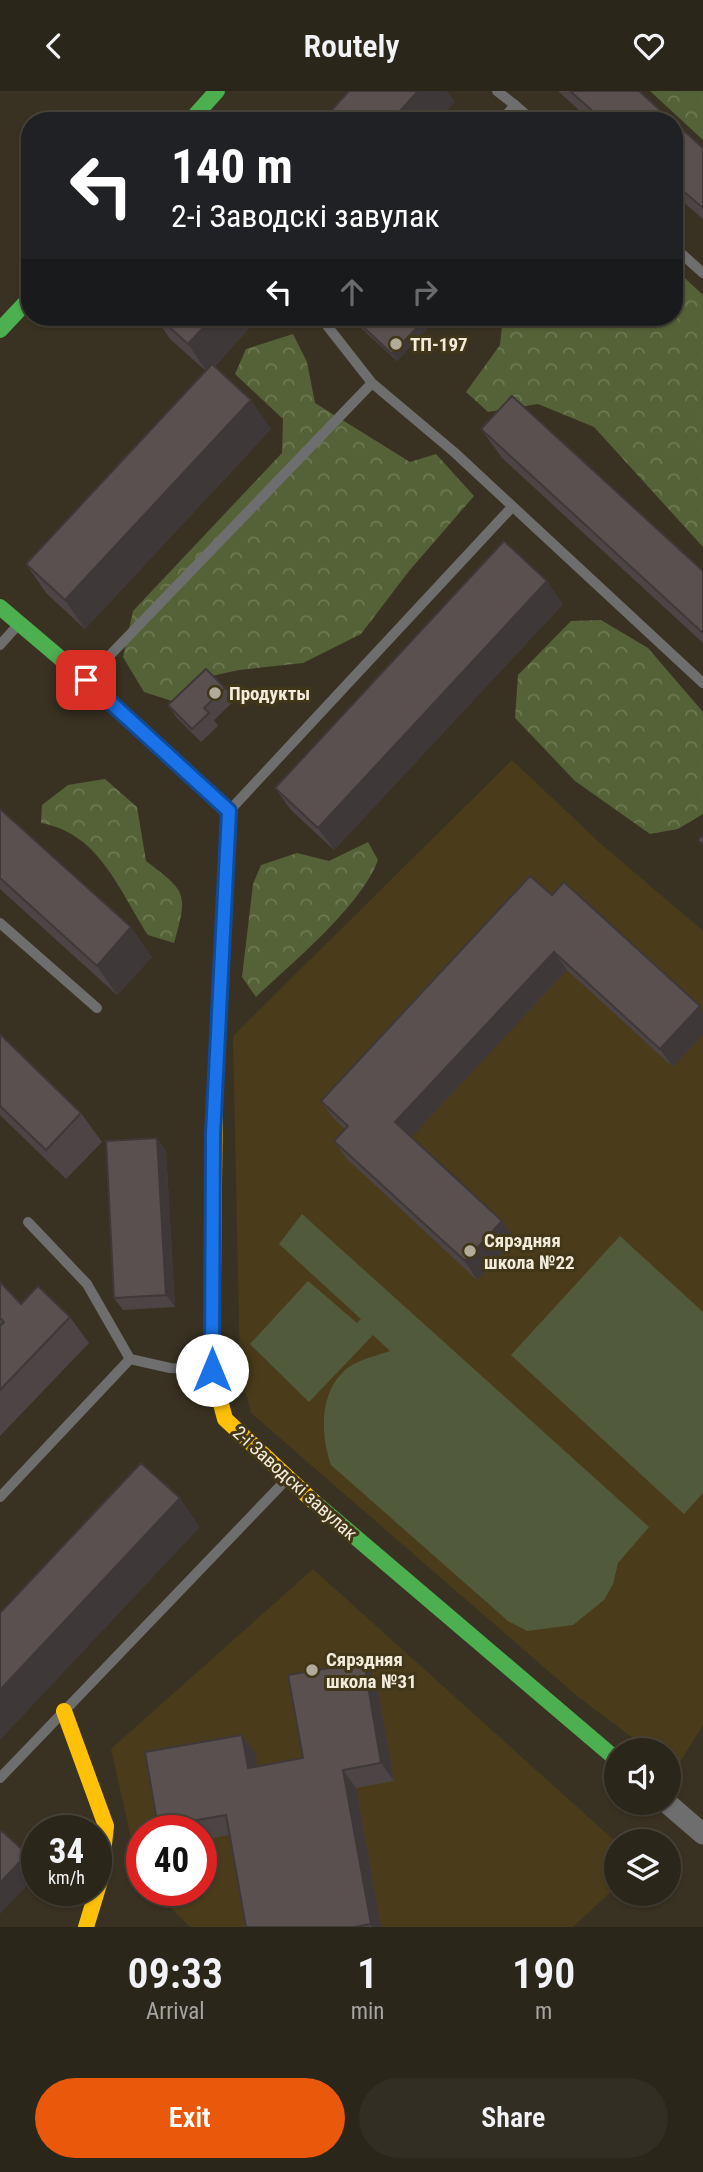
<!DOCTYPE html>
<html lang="en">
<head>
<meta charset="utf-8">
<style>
  :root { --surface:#2b261a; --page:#332e23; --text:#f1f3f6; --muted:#a6a5a2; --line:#474339; --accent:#ea580c }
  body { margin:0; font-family:"Roboto Condensed",sans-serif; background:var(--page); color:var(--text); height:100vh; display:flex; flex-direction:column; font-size:26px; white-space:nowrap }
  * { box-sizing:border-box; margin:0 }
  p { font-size:23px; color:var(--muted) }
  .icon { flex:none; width:38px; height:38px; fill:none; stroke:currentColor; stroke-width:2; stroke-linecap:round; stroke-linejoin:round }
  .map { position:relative; height:1836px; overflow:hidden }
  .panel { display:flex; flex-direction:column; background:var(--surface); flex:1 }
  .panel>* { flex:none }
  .hud { position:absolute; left:21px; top:21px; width:662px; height:214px; border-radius:28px; box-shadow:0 2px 5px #0004,0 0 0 2px var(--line); background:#202124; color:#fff; overflow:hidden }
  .fabs { position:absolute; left:604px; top:1647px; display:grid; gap:14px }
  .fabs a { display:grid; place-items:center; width:77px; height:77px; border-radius:50%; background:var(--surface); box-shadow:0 2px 5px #0004,0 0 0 2px var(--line); font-size:35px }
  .speed { position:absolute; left:21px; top:1724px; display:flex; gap:14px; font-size:35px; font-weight:700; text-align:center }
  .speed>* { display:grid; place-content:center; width:91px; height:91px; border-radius:50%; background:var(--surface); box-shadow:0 2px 5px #0004,0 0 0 2px var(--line); line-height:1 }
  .speed small { font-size:18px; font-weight:400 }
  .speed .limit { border:10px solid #d22; background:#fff; color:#111 }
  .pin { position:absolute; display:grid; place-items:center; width:60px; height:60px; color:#fff; margin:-30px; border-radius:14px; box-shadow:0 4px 10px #0006 }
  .me { position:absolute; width:77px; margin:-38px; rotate:0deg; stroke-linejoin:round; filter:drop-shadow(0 0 5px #0008) }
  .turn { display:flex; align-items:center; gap:24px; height:147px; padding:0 35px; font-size:32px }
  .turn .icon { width:91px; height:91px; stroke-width:2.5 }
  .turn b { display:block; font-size:49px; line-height:60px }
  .lanes { display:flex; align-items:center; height:66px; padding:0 35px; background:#0003; justify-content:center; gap:35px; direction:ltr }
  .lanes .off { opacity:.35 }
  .eta { display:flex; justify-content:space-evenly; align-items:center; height:119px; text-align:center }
  .eta b { font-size:42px; font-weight:600; line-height:49px }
  .cta { display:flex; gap:14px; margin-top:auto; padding:14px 35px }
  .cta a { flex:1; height:80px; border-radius:42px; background:var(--accent); color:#fff; font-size:28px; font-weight:600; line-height:80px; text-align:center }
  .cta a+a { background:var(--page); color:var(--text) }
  header { display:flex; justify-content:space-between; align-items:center; height:91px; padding:0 35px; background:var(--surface); font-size:32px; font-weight:600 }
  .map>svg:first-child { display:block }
  .built { fill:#4a3c1a }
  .forest { fill:url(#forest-crowns) }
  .garden { fill:#515b3c }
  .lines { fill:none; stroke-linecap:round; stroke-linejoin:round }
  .lane { stroke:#6f6e6e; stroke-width:10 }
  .street { stroke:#6f6e6e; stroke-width:21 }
  .fast { stroke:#4caf50; stroke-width:16 }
  .slow { stroke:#ffc107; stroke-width:16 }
  .wall { fill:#4d4545 }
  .shaded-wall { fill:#3f3838 }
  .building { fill:#5a5050; stroke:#3f3838; stroke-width:2 }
  .route-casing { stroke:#114b97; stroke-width:18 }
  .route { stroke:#1a73e8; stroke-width:12 }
  .poi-dot { fill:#b2ab9a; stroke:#423619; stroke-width:2.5 }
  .labels { text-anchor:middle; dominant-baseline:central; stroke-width:6; stroke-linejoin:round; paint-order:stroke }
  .poi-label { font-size:19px; font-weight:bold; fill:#f3ecdb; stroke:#423619; text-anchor:start }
  .street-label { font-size:19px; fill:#f3ecdb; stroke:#423619 }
</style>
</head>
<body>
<header><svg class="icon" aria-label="back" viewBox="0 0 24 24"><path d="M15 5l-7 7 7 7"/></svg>Routely<svg class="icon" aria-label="heart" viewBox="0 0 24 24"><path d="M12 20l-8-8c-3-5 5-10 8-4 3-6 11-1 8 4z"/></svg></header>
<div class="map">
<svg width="703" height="1836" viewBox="0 0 703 1836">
  <defs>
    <pattern id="forest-crowns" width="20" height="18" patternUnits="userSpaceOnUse" patternTransform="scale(1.75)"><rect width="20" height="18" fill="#556237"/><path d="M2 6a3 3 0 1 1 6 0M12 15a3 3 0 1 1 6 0" fill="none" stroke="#6e7953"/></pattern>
  </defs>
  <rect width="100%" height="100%" fill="#393222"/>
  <!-- built -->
  <path class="built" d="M512,669l88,83 103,88v794l-28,45 -6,-5 -1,-15h-19l-72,-54 -326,-283 -11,-42 -7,-335z
    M313,1478l303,273v45l-43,40h-383l-37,-37h48v-59h-59l-2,46 -29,-128z"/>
  <!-- forest -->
  <path class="forest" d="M650,0h53v49z
    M674,177l29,27v252l-109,-120 -56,-23 -50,8 -22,-20 34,-47 3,-28h171z
    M293,243l14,28 8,41 95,59 26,-8 38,42 -65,75 -48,63 -58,29 -64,7 -46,10 -21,21 -28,-9 -21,-35 10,-46 149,-158 1,-34 -48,-45 11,-25z
    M601,529l47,28 55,64v102l-25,15 -28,5 -75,-53 -60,-63 3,-43 53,-54z
    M105,688l32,28 9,54c41,31 42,32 28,82l-26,-8c-29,-45 -49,-102 -107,-112l1,-18 26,-20z
    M368,751l10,18c-17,46 -85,102 -122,137l-14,-20 11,-93 8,-19 36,-12 32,8z"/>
  <!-- garden -->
  <path class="garden" d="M302,1123l347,313 -31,36 -5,21 -9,16 -31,25 -46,6 -19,-10 -177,-156c-11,-31 -12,-76 18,-98 14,-9 27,-11 41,-16l-17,-16 -64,67 -59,-58 58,-63 49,42 4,-4 -82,-75z
    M620,1145l83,76v181l-19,21 -173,-159z"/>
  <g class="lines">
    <!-- lane -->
    <path class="lane" d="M497,0l18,14 -14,16
      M515,14l18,16
      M674,156l29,26
      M330,226l-5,6 47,60 82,69 249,231
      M0,554l17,-19
      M88,587l284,-295
      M231,718l281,-302
      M0,832l97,85
      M28,1131l59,62 43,75
      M0,1406l130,-138 40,9 40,2
      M0,1687l285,-297"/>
    <!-- street -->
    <path class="street" d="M667,1712l36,31"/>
    <!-- fast -->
    <path class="fast" d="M190,30l27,-30
      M0,239l30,-32
      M0,516l86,73 143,131 -14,281
      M313,1410l303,258"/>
    <!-- slow -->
    <path class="slow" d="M215,1001l-3,278 13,49 88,82
      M64,1620l42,115 -6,55 -14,46"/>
  </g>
  <!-- wall -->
  <path class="wall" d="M558,0h81l33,30h-81z
    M674,31l29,26v71l-29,-25z
    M155,226h104l-44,49 56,63 -186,200 -39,-36 -20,-29 180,-193 -36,-32z
    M356,229l76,4 -35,37 -37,-34z
    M481,338l222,142v72l-201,-185z
    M563,513l-229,246 -43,-40 -16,-22z
    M225,597l9,13 -20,19 4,6 -17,16 -24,-24 -9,-13z
    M0,718l152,148 -35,38 -117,-106z
    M564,791l109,185 -106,-97 -156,167 91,84 13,18 -38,41 -130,-121 -13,-18 11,-12 -11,-10 -13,-18 231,-206z
    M0,943l81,79 21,29 -36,37 -66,-64z
    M157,1047l9,13 9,156 -52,3 -9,-12z
    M0,1191l21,22 49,13 19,26 -89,93z
    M376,1589l18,101 -38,7 25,139h-135l-17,-92 -28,5v-9h-41l-2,-4 84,-92 13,18 2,13 46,-8z"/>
  <!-- shaded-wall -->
  <path class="shaded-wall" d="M418,0h29l8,11 -17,19h-47z
    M213,226h46l-51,56 -20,-29z
    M427,226l5,7 -35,37 -5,-7z
    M251,309l20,29 -186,200 -20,-29z
    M547,490l16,23 -229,246 -16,-22z
    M131,836l21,30 -35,38 -20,-29z
    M554,861l13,18 -159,171 -13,-19z
    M700,915l3,5v24l-30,32 -13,-18z
    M157,1047l9,13 9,156 -9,-12z
    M502,1130l13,18 -38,41 -12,-19z
    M180,1407l20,29 -200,213v-50z
    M364,1571l12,18 18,101 -13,-18z
    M242,1644l13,18 6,33 -13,-18z
    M343,1679l13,18 25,139h-9l-1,-3z
    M27,1763l10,14v7l-37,39v-31z"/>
  <!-- building -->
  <path class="building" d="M349,0h69l-27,30h-69z
    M570,0h69l33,30h-68z
    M674,31l29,26v60l-29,-25z
    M158,226h55l-25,27z
    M359,226h68l-35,37 -36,-34z
    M212,273l39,36 -186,200 -39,-36z
    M512,305l191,175v62l-222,-204z
    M504,450l43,40 -229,247 -43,-40z
    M206,578l19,19 -21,20 5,5 -17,16 -24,-24z
    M0,718l131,118 -34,39 -97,-88z
    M703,744v9l-5,-4z
    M530,785l22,19 12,-13 136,124 -40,43 -106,-97 -159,170 107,99 -37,40 -131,-120 14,-15 -27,-25z
    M0,943l81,79 -35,37 -46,-44z
    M157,1047l9,157 -52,3 -8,-157z
    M0,1191l21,22 17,-18 32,31 -70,73v-64l4,-4 -4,-4z
    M141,1372l39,35 -180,192v-77z
    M364,1571l17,101 -38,7 28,154 -16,3h-109l-20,-112 -68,12 -13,-75 97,-17 6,33 55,-10 -15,-83z
    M2,1740l25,23 -27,29v-51z"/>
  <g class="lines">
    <!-- route casing -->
    <g class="route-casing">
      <path id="route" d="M86,589l143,131 -16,324 -1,235"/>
    </g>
    <!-- route -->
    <use href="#route" class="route"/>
  </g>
  <!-- markers -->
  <g class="poi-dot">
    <circle cx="396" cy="253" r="7"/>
    <circle cx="215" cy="602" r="7"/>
    <circle cx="470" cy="1160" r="7"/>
    <circle cx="312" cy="1579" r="7"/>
  </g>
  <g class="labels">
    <!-- poi labels -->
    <g class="poi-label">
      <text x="410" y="253">ТП-197</text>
      <text x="229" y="602">Продукты</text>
      <text x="484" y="1149">Сярэдняя<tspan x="484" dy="22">школа №22</tspan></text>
      <text x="326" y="1568">Сярэдняя<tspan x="326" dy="22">школа №31</tspan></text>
    </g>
    <!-- street labels -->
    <g class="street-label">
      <text transform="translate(295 1392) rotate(42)">2-і Заводскі завулак</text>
    </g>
  </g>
</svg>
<div class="fabs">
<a><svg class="icon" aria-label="sound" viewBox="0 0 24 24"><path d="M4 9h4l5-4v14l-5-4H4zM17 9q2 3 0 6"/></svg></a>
<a><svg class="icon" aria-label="layers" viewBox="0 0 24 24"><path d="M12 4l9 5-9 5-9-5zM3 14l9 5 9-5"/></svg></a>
</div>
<div class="speed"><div>34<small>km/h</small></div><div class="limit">40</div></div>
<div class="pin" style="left:86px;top:589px;background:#d93025"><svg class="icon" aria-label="arrive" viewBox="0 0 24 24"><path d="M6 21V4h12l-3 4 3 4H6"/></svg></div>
<svg class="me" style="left:212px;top:1279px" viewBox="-20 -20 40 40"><circle r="19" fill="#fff"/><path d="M0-13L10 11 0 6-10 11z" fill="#1a73e8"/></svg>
<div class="hud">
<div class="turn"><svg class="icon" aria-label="left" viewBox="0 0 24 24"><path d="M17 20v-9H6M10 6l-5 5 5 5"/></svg><div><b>140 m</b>2-і Заводскі завулак</div></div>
<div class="lanes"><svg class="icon" aria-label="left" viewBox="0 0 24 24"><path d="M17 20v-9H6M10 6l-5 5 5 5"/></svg><svg class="icon off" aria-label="ahead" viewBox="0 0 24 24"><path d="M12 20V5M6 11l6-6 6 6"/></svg><svg class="icon off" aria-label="right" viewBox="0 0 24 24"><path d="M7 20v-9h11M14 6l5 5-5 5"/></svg></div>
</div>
</div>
<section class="panel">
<div class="eta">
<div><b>09:33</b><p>Arrival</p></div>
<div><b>1</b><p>min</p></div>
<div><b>190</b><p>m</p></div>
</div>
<div class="cta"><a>Exit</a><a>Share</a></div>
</section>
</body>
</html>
